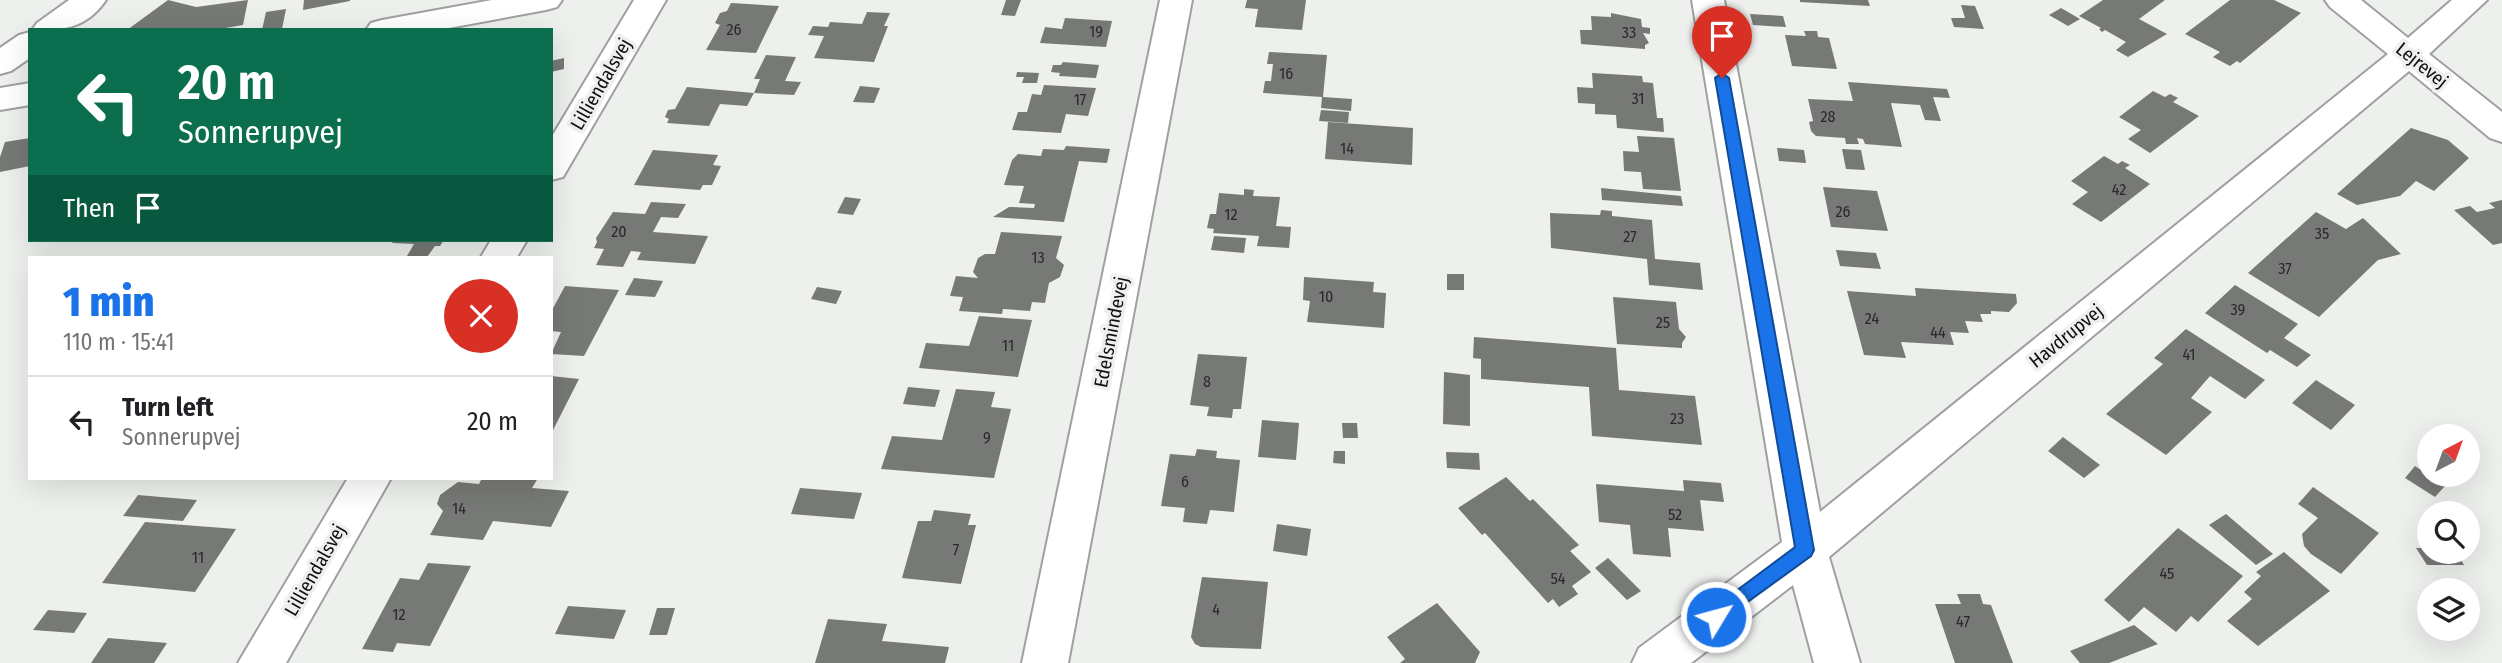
<!DOCTYPE html>
<html lang="en">
<head>
<meta charset="utf-8">
<style>
  :root { --surface:#fff; --page:#f6f6f6; --text:#202124; --muted:#757577; --line:#e0e0e0; --accent:#1a73e8 }
  body { margin:0; font-family:"Fira Sans Condensed",sans-serif; background:var(--page); color:var(--text); height:100vh; display:flex; flex-direction:column; font-size:26px; white-space:nowrap }
  * { box-sizing:border-box; margin:0 }
  p { font-size:23px; color:var(--muted) }
  .icon { flex:none; width:38px; height:38px; fill:none; stroke:currentColor; stroke-width:2; stroke-linecap:round; stroke-linejoin:round }
  .map { position:relative; flex:1; overflow:hidden }
  .sheet { position:absolute; left:28px; top:256px; width:525px; height:224px; display:flex; flex-direction:column; background:var(--surface); border-radius:0px; box-shadow:0 7px 28px #0002 }
  .sheet>* { flex:none }
  .hud { position:absolute; left:28px; top:28px; width:525px; height:214px; border-radius:0px; box-shadow:0 7px 28px #0002; background:#0b6e4f; color:#fff; overflow:hidden }
  .needle { width:46px; rotate:41deg }
  .buttons { position:absolute; left:2417px; top:424px; display:grid; gap:14px }
  .buttons a { display:grid; place-items:center; width:63px; height:63px; border-radius:50%; background:var(--surface); box-shadow:0 7px 28px #0002; font-size:35px }
  .pin { position:absolute; display:grid; place-items:center; width:60px; height:60px; color:#fff; margin:-72px -30px; border-radius:50% 50% 50% 0; rotate:-45deg; box-shadow:0 0 7px #0007 }
  .pin .icon { rotate:45deg }
  .me { position:absolute; width:77px; margin:-38px; rotate:53deg; stroke-linejoin:round; filter:drop-shadow(0 0 5px #0008) }
  .turn { display:flex; align-items:center; gap:24px; height:147px; padding:0 35px; font-size:32px }
  .turn .icon { width:91px; height:91px; stroke-width:2.5 }
  .turn b { display:block; font-size:49px; line-height:60px }
  .then { display:flex; align-items:center; height:66px; padding:0 35px; background:#0003; gap:14px; font-size:26px }
  .round { display:grid; place-items:center; flex:none; width:74px; height:74px; border-radius:37px; background:var(--page) }
  .summary { display:flex; align-items:center; justify-content:space-between; height:119px; padding:0 35px }
  h1 { font-size:42px; font-weight:800; line-height:52px; color:var(--accent) }
  ul { padding:0; list-style:none }
  li { display:flex; align-items:center; gap:21px; height:91px; padding:0 35px; border-top:2px solid var(--line) }
  li div { flex:1 }
  li b { display:block; font-size:26px }
  li em { font-style:normal }
  .map>svg:first-child { display:block }
  .building { fill:#777976 }
  .lines { fill:none; stroke-linecap:round; stroke-linejoin:round }
  .street-casing { stroke:#9ea19e; stroke-width:4 }
  .street { fill:#fff; fill-rule:evenodd }
  .route { fill:#1a73e8; stroke:#114b97; stroke-width:2 }
  .labels { text-anchor:middle; dominant-baseline:central; stroke-width:7; stroke-linejoin:round; paint-order:stroke }
  .number-label { font-size:16px; fill:#292a29 }
  .street-label { font-size:19px; fill:#0f100f; stroke:#edf0ed }
</style>
</head>
<body>
<div class="map">
<svg width="2502" height="663" viewBox="0 0 2502 663">
  <rect width="100%" height="100%" fill="#edf0ed"/>
  <!-- building -->
  <path class="building" d="M168,0l28,7 52,-7 -5,25 -29,5h-87z
    M304,0h46v1l-47,9z
    M1006,0h15l-6,16 -14,-1z
    M1247,0h59l-4,30 -47,-3 3,-18 -13,-1z
    M1800,0h68l2,6 -70,-4z
    M2103,0h62l-26,19 28,15 -39,23 -12,-7 10,-8 -21,-12 -3,2 -3,-3 2,-1 -22,-12z
    M2230,0h44l27,13 -61,50 -3,-2 -7,5 -17,-9 7,-5 -35,-18z
    M731,3l48,3 -23,47 -50,-3 14,-25 -5,-2 5,-10 7,-2z
    M1961,5l14,1 9,23 -30,-2 -3,-9h14z
    M2061,8l19,11 -12,7 -19,-11z
    M286,9l-4,20 -20,1 4,-18z
    M867,12l23,1 -6,13h4l-14,36 -60,-4 10,-22 -16,-1 5,-9 15,1 2,-5 32,2z
    M1611,13l30,6 1,8 8,1v6l-7,-1 6,10 -4,2v4l-64,-5 -1,-14h12l-1,-14 20,1z
    M1750,14l33,2 3,11 -33,-2z
    M1065,18l47,3 -6,26 -66,-4 5,-16 17,2z
    M1804,31h13l1,6 11,1 8,31 -45,-3 -7,-31 21,1z
    M1269,52l58,3 -4,42 29,2 -1,12 -30,-3 1,-11 -59,-4 2,-12h6l2,-17h-6z
    M766,55l30,2 -11,24 16,1 -7,13 -40,-2 6,-14h-6z
    M564,58v11l-13,3v-11z
    M1063,62l36,3 -3,13 -37,-2 1,-3 -9,-1 2,-7h8z
    M1017,72l22,1 -2,10h-15l2,-6h-8z
    M1592,73l50,3 1,6 10,1 4,35h6l1,14 -47,-4 -1,-13 -21,-1v-10l-17,-1 -1,-16 16,1z
    M1848,82l99,7 3,9 -17,-1 8,24 -16,-1 -5,-15 -29,-2 11,44 -37,-3 -2,-5 -6,-1 2,6h-13l-1,-6 -29,-2 -5,-5 -2,-9 4,-1 -5,-22 45,2z
    M1044,85l52,3 -8,28 -22,-2 -5,19 -49,-3 6,-18h9l5,-18 9,1z
    M860,86l20,2 -6,15 -21,-1z
    M687,87l67,6 -7,13 -27,-2 -11,22 -42,-3 2,-4 -4,-2 3,-7 7,-1z
    M2153,91l12,6 5,-3 8,4 -5,4 26,14 -49,37 -22,-14 13,-9 -22,-13z
    M1321,110l28,2 -1,11 -29,-2z
    M1328,122l85,6 -1,37 -87,-6z
    M2411,128l37,12 21,18 -35,33 -18,-10 -16,15 -43,9 -20,-11z
    M1637,136l37,2 7,53 -38,-2 -2,-17 -17,-1 -1,-20 16,1z
    M30,138v28l-30,6v-15l5,-15z
    M1066,146l44,3 -3,14 -28,-2 -15,61 -71,-5 16,-10 25,1 1,-4 -16,-1 5,-17 -20,-1 8,-25 6,-6 23,2 2,-7 21,1z
    M1777,148l27,2 2,13 -27,-2z
    M1842,149l19,1 4,20 -19,-1z
    M653,150l65,5 -5,10 8,1 -9,19h-9l-3,5 -66,-5z
    M2104,156l14,8 4,-3 8,4 -5,3 25,16 -49,38 -29,-18 16,-12 -17,-11z
    M1823,187l54,4 11,40 -57,-4z
    M1601,188l80,8 2,10 -81,-6z
    M1244,189l10,1 -1,6 27,1 -4,29 15,1 -2,21 -32,-2 2,-10 -46,-3 1,-4 -7,-1 3,-14h6l3,-21 25,2z
    M845,197l16,2 -8,16 -16,-2z
    M2502,200v43l-9,2 -39,-35 16,-4 7,6 18,-4 -6,-5z
    M651,202l35,2 -8,14 -17,-1 -8,15 55,4 -13,28 -58,-4 4,-8 -10,-1 -8,16 -27,-2 8,-16 -10,-1 3,-6 -1,-4 17,-26 32,2z
    M1601,210l11,1v5l40,4 3,39 45,4 3,27 -54,-5 -2,-26 -96,-11 -1,-35 50,2z
    M2316,212l30,17 17,-11 38,36 -23,6 -59,57 -71,-44z
    M1001,232l61,4 -6,22 8,7 -4,12 -11,6 -4,20 -13,-1 -2,9 -27,-2 -1,5 -43,-3 4,-14 -13,-1 6,-20 22,2 -5,-6 5,-14 7,-4h10z
    M1214,236l32,2 -2,15 -33,-3z
    M394,240h50l-4,6h-5l-8,11 -20,-1 7,-12 -22,-1z
    M1836,250l40,3 5,16 -41,-3z
    M1447,274h17v16h-17z
    M1304,277l70,5 -1,10 13,1 -2,35 -77,-6 3,-21 -7,-1z
    M634,278l29,3 -8,16 -30,-2z
    M2235,285l63,39 -14,14 27,17 -14,12 -27,-17 -3,3 -62,-40z
    M565,286l54,4 -35,66 -33,-2 10,-22 -10,-1v-19z
    M817,287l25,4 -6,13 -25,-5z
    M1915,288l101,6 1,9 -8,9 -18,-1v3h-11l3,8 -18,-1 4,12 -19,-1 4,13 -53,-3 5,16 -42,-3 -17,-64 69,5z
    M1613,297l63,5 3,27 7,8 -4,6v5l-65,-4z
    M979,316l53,4 -14,57 -99,-9 7,-25 43,3z
    M2186,329l79,51 -20,19 -35,-23 -19,22 21,14 -46,43 -60,-41 57,-50 -9,-6z
    M1474,337l142,11 3,42 76,6 7,49 -110,-9 -3,-49 -108,-8v-20l-8,-1z
    M1198,354l49,3 -6,52h-8l-1,9 -25,-2 2,-9 -19,-2z
    M1444,372l26,3v51l-27,-2z
    M551,376l28,3 -28,55z
    M2316,380l39,25 -24,25 -39,-27z
    M908,387l32,3 -5,17 -32,-3z
    M956,389l39,3 -4,15 20,2 -17,69 -113,-9 11,-33 50,4z
    M1262,420l37,3 -3,37 -38,-3z
    M1342,423h15l1,15h-15z
    M2063,437l37,28 -16,13 -36,-27z
    M1197,449l20,2 -1,7 24,2 -6,52 -24,-2 -3,14 -24,-2 2,-14 -24,-2 9,-52 25,2z
    M1334,451h11v13l-12,-1z
    M1446,452l33,1 1,17 -33,-2z
    M2415,466l30,20 -10,11 -30,-19z
    M1506,477l24,24 3,-2 46,46 -9,6 21,21 -19,14 6,8 -19,13 -6,-8 -5,4 -63,-70 -3,2 -24,-27z
    M482,478h56l-6,10 37,3 -18,36 -58,-6 -10,19 -53,-5 13,-24 -6,-7 3,-9 18,-13 21,2z
    M1683,480l38,3 3,19 -24,-2 4,31 -36,-3 3,29 -38,-3 -3,-29 -31,-3 -3,-38 88,7z
    M2313,487l66,46 -38,41 -30,-20 -7,-8 -2,-12 16,-16 -20,-14z
    M800,488l62,5 -8,26 -63,-5z
    M138,495l23,2 36,3 -14,21 -60,-5z
    M934,510l37,4 -3,11h8l-15,59 -59,-6 16,-57h13z
    M2226,514l47,40 -17,11 -47,-40z
    M145,522l91,7 -41,63 -93,-9z
    M1277,524l34,5 -4,27 -34,-5z
    M2178,528l65,48 -45,46 -7,-6 -15,16 -32,-25 -15,15 -25,-22z
    M2416,548h13v3h27l8,14h-37z
    M2284,552l46,39 -72,55 -31,-25 25,-22 -8,-7 17,-16 -5,-4z
    M1608,558l33,33 -14,9 -32,-32z
    M428,563l43,3 -41,80 -33,-3 -4,9 -31,-3 38,-71 19,2z
    M1202,577l66,5 -7,67 -60,-2 -6,-3 -4,-7z
    M1957,594h23l3,10 8,1 22,58h-58l-20,-59h26z
    M1437,603l43,49 -5,11h-75l5,-4 -18,-22z
    M568,606l58,4 -12,29 -59,-5z
    M657,608h18l-8,27h-18z
    M48,610l39,3 -13,20 -41,-3z
    M828,619l59,5 -5,17 67,6 -4,16h-130z
    M2134,625l24,19 -49,19h-29l-10,-12z
    M108,638l59,5 -13,20h-63z"/>
  <g class="lines">
    <!-- street casing -->
    <g class="street-casing">
      <path id="street" d="M69,0h37c-20,29 -43,30 -74,30l5,-7z
        M492,0h70l-5,7 -11,3 -108,20h-72l5,-7 11,-3z
        M634,0h32l-103,177 -12,3v-42z
        M1160,0h32l-124,663h-46z
        M1692,0h32l96,512 568,-458 -58,-47 -5,-7h36l47,38 44,-38h35l-58,54 73,58v30l-12,-4 -81,-67 -580,486 31,106h-46l-21,-78 -102,78h-59l7,-15 143,-106z
        M30,32v26l-19,13 -11,3v-26l19,-13z
        M30,83v22l-30,5v-22z
        M491,240h36l-10,17h-36z
        M348,478h43l-105,185h-48z"/>
    </g>
    <!-- street -->
    <use href="#street" class="street"/>
  </g>
  <!-- route -->
  <path class="route" d="M1722,73l7,5 85,472 -3,6 -95,69 -7,-2 -2,-6 2,-6 86,-64 -80,-469z"/>
  <g class="labels">
    <!-- number labels -->
    <g class="number-label">
      <text x="734" y="29">26</text>
      <text x="1096" y="31">19</text>
      <text x="1629" y="32">33</text>
      <text x="1286" y="73">16</text>
      <text x="1638" y="98">31</text>
      <text x="1080" y="99">17</text>
      <text x="1828" y="116">28</text>
      <text x="1347" y="148">14</text>
      <text x="2119" y="189">42</text>
      <text x="1843" y="211">26</text>
      <text x="1231" y="214">12</text>
      <text x="619" y="231">20</text>
      <text x="2322" y="233">35</text>
      <text x="1630" y="236">27</text>
      <text x="1038" y="257">13</text>
      <text x="2285" y="268">37</text>
      <text x="1326" y="296">10</text>
      <text x="2238" y="309">39</text>
      <text x="1872" y="318">24</text>
      <text x="1663" y="322">25</text>
      <text x="1938" y="332">44</text>
      <text x="1008" y="345">11</text>
      <text x="2189" y="354">41</text>
      <text x="1207" y="381">8</text>
      <text x="1677" y="418">23</text>
      <text x="987" y="437">9</text>
      <text x="1185" y="481">6</text>
      <text x="459" y="508">14</text>
      <text x="1675" y="514">52</text>
      <text x="956" y="549">7</text>
      <text x="198" y="557">11</text>
      <text x="2167" y="573">45</text>
      <text x="1558" y="578">54</text>
      <text x="1216" y="609">4</text>
      <text x="399" y="614">12</text>
      <text x="1963" y="621">47</text>
    </g>
    <!-- street labels -->
    <g class="street-label">
      <text transform="translate(2422 65) rotate(39)">Lejrevej</text>
      <text transform="translate(601 84) rotate(-60)">Lilliendalsvej</text>
      <text transform="translate(1111 332) rotate(-79)">Edelsmindevej</text>
      <text transform="translate(2066 336) rotate(-39)">Havdrupvej</text>
      <text transform="translate(315 570) rotate(-60)">Lilliendalsvej</text>
    </g>
  </g>
</svg>
<div class="buttons">
<a><svg class="needle" viewBox="-14 -14 28 28"><path d="M0-13l5 13h-10z" fill="#e53935"/><path d="M0 13l5-13h-10z" fill="#757577"/></svg></a>
<a><svg class="icon" aria-label="search" viewBox="0 0 24 24"><circle cx="10" cy="10" r="6"/><path d="M15 15l6 6"/></svg></a>
<a><svg class="icon" aria-label="layers" viewBox="0 0 24 24"><path d="M12 4l9 5-9 5-9-5zM3 14l9 5 9-5"/></svg></a>
</div>
<div class="pin" style="left:1722px;top:78px;background:#d93025"><svg class="icon" aria-label="arrive" viewBox="0 0 24 24"><path d="M6 21V4h12l-3 4 3 4H6"/></svg></div>
<svg class="me" style="left:1716px;top:617px" viewBox="-20 -20 40 40"><circle r="17" fill="#1a73e8" stroke="#fff" stroke-width="3"/><path d="M0-11L8 9 0 5-8 9z" fill="#fff"/></svg>
<div class="hud">
<div class="turn"><svg class="icon" aria-label="left" viewBox="0 0 24 24"><path d="M17 20v-9H6M10 6l-5 5 5 5"/></svg><div><b>20 m</b>Sonnerupvej</div></div>
<div class="then">Then<svg class="icon" aria-label="arrive" viewBox="0 0 24 24"><path d="M6 21V4h12l-3 4 3 4H6"/></svg></div>
</div>
<section class="sheet">
<div class="summary"><div><h1>1 min</h1><p>110 m · 15:41</p></div><a class="round" style="background:#d93025;color:#fff"><svg class="icon" aria-label="close" viewBox="0 0 24 24"><path d="M6 6l12 12M18 6L6 18"/></svg></a></div>
<ul>
<li><svg class="icon" aria-label="left" viewBox="0 0 24 24"><path d="M17 20v-9H6M10 6l-5 5 5 5"/></svg><div><b>Turn left</b><p>Sonnerupvej</p></div><em>20 m</em></li>
</ul>
</section>
</div>
</body>
</html>
